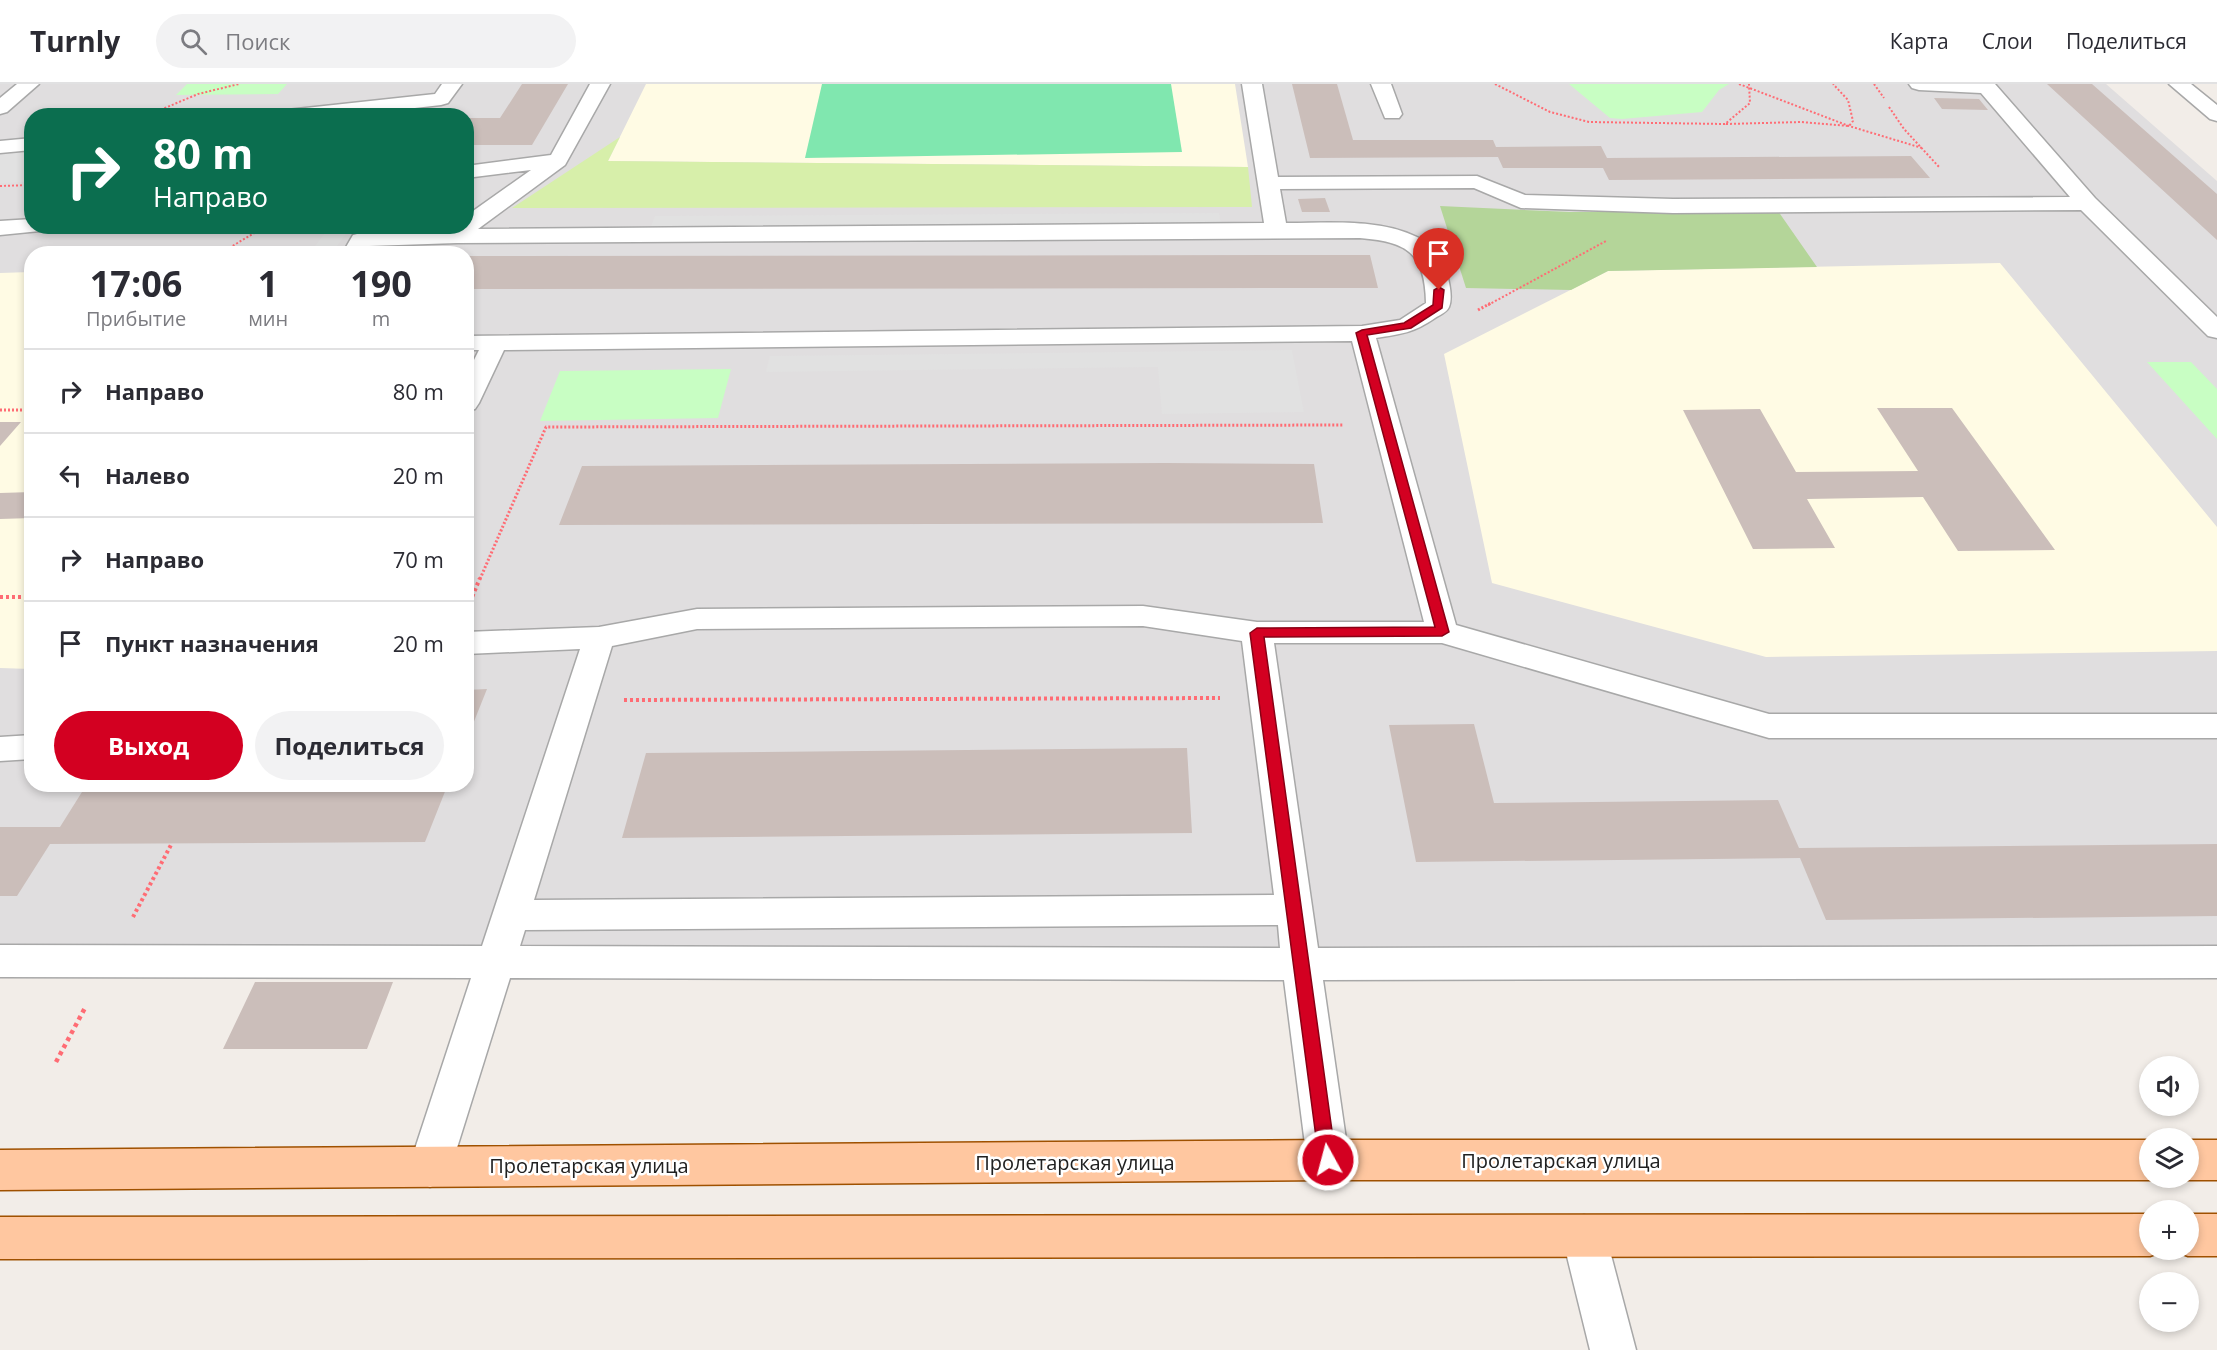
<!DOCTYPE html>
<html lang="ru">
<head>
<meta charset="utf-8">
<style>
  :root { --surface:#fff; --page:#f2f2f3; --text:#2b2b33; --muted:#7c7c81; --line:#e1e1e2; --accent:#d30021 }
  body { margin:0; font-family:"Open Sans",sans-serif; background:var(--page); color:var(--text); height:100vh; display:flex; flex-direction:column; font-size:22px; white-space:nowrap }
  * { box-sizing:border-box; margin:0 }
  p { font-size:20px; color:var(--muted) }
  .icon { flex:none; width:33px; height:33px; fill:none; stroke:currentColor; stroke-width:2; stroke-linecap:round; stroke-linejoin:round }
  .map { position:relative; flex:1; overflow:hidden }
  .drawer { position:absolute; left:24px; top:162px; width:450px; height:546px; display:flex; flex-direction:column; background:var(--surface); border-radius:24px; box-shadow:0 3px 9px #0003 }
  .drawer>* { flex:none }
  .hud { position:absolute; left:24px; top:24px; width:450px; height:126px; border-radius:24px; box-shadow:0 3px 9px #0003; background:#0b6e4f; color:#fff; overflow:hidden }
  .controls { position:absolute; left:2139px; top:972px; display:grid; gap:12px }
  .controls a { display:grid; place-items:center; width:60px; height:60px; border-radius:50%; background:var(--surface); box-shadow:0 3px 9px #0003; font-size:30px }
  .pin { position:absolute; display:grid; place-items:center; width:51px; height:51px; color:#fff; margin:-62px -26px; border-radius:50% 50% 50% 0; rotate:-45deg; box-shadow:0 0 6px #0007 }
  .pin .icon { rotate:45deg }
  .me { position:absolute; width:66px; margin:-33px; rotate:353deg; stroke-linejoin:round; filter:drop-shadow(0 0 4px #0008) }
  .turn { display:flex; align-items:center; gap:21px; height:126px; padding:0 30px; font-size:27px }
  .turn .icon { width:78px; height:78px; stroke-width:2.5 }
  .turn b { display:block; font-size:42px; line-height:51px }
  .eta { display:flex; justify-content:space-evenly; align-items:center; height:102px; text-align:center }
  .eta b { font-size:36px; font-weight:700; line-height:42px }
  .action { display:flex; gap:12px; margin-top:auto; padding:12px 30px }
  .action a { flex:1; height:69px; border-radius:36px; background:var(--accent); color:#fff; font-size:24px; font-weight:700; line-height:69px; text-align:center }
  .action a+a { background:var(--page); color:var(--text) }
  ul { padding:0; list-style:none }
  li { display:flex; align-items:center; gap:18px; height:84px; padding:0 30px; border-top:2px solid var(--line) }
  li div { flex:1 }
  li b { display:block; font-size:22px }
  li em { font-style:normal }
  header { display:flex; align-items:center; gap:36px; box-sizing:border-box; height:84px; padding:0 30px; background:var(--surface); border-bottom:2px solid var(--line) }
  header strong { font-size:28px }
  nav { display:flex; gap:33px; margin-inline-start:auto; font-size:21px }
  .search { width:420px; height:54px; background:var(--page); display:flex; align-items:center; gap:15px; box-sizing:border-box; padding:0 21px; border-radius:33px; color:var(--muted); font-size:22px }
  .map>svg:first-child { display:block }
  .residential { fill:#e0dedf; fill-rule:evenodd }
  .education { fill:#fffbe4 }
  .grass { fill:#d7efaa }
  .forest { fill:#b4d599 }
  .park { fill:#c8fec3 }
  .pitch { fill:#80e7af }
  .parking { fill:#e1e1e1 }
  .building { fill:#cbbeba }
  .lines { fill:none; stroke-linecap:round; stroke-linejoin:round }
  .minor-casing { stroke:#a8a8a8; stroke-width:3 }
  .major-casing { stroke:#9f5100; stroke-width:3 }
  .path-far3 { stroke:#ff6c74; stroke-width:2; stroke-dasharray:2 2; stroke-linecap:butt }
  .path-far2 { stroke:#ff6c74; stroke-width:3; stroke-dasharray:2 2; stroke-linecap:butt }
  .path-far1 { stroke:#ff6c74; stroke-width:4; stroke-dasharray:3 3; stroke-linecap:butt }
  .path { stroke:#ff6c74; stroke-width:4.5; stroke-dasharray:4 4; stroke-linecap:butt }
  .minor { fill:#fff; fill-rule:evenodd }
  .major { fill:#ffc7a0; fill-rule:evenodd }
  .route { fill:#d30021; stroke:#890015; stroke-width:1.5 }
  .labels { text-anchor:middle; dominant-baseline:central; stroke-width:5; stroke-linejoin:round; paint-order:stroke }
  .near-street-label { font-size:20px; fill:#212121; stroke:#fff }
</style>
</head>
<body>
<header>
<strong>Turnly</strong>
<div class="search"><svg class="icon" aria-label="search" viewBox="0 0 24 24"><circle cx="10" cy="10" r="6"/><path d="M15 15l6 6"/></svg>Поиск</div>
<nav><a>Карта</a><a>Слои</a><a>Поделиться</a></nav>
</header>
<div class="map">
<svg width="2217" height="1266" viewBox="0 0 2217 1266">
  <rect width="100%" height="100%" fill="#f2ede8"/>
  <!-- residential -->
  <path class="residential" d="M0,0h2106l111,97v770l-2217,8zM32,32h434v110h-434zM32,170h434v530h-434z"/>
  <!-- education -->
  <path class="education" d="M646,0h589l13,83 -640,-6z
    M2000,179l217,264v124l-451,6 -274,-74 -48,-229 164,-83z
    M31,188v397l-31,-1v-395z"/>
  <!-- grass -->
  <path class="grass" d="M620,53l-12,24 640,6 4,40 -740,1z"/>
  <!-- forest -->
  <path class="forest" d="M1440,122l130,6 208,-1 39,56 -209,4 -37,19 -105,-2z"/>
  <!-- park -->
  <path class="park" d="M187,0h100l-9,10 -102,1z
    M1569,0h160l-10,6 -17,22 -80,7 -12,-1z
    M2147,278h44l26,27v50z
    M731,285l-13,49 -178,3 20,-50z"/>
  <!-- pitch -->
  <path class="pitch" d="M822,0h349l11,68 -377,6z"/>
  <!-- parking -->
  <path class="parking" d="M31,61v30l-7,7 -24,1v-35z
    M1219,129l2,13 -571,3 5,-13z
    M347,148l-15,21h-22l15,-20z
    M1292,266l12,62 -142,2 -4,-47 -392,5 4,-16z"/>
  <!-- building -->
  <path class="building" d="M522,0h46l-36,61h-66v-27h34z
    M1292,0h45l16,56h140l3,7 105,-1 6,12 304,-2 19,22 -321,2 -6,-12h-100l-5,-11 -188,1z
    M2047,0h45l125,110v46z
    M1934,14l45,1 9,11 -46,-1z
    M1325,114l5,14h-28l-4,-13z
    M1370,171l8,33 -912,1v-33z
    M1877,324h75l103,142 -97,1 -35,-54 -116,2 28,49 -82,1 -70,-139 77,-1 36,63 122,-1z
    M0,338h21l-21,24z
    M1165,379l149,1 9,59 -764,2 23,-59z
    M32,408v26l-32,1v-26z
    M487,605l-20,50h-1v-49z
    M1474,640l20,79 284,-3 21,48 418,-4v72l-391,4 -26,-62 -384,4 -27,-137z
    M1187,664l5,85 -570,5 24,-85z
    M87,700h361l-23,58 -375,2 -33,52h-17v-69h60z
    M255,898h138l-26,67h-144z"/>
  <g class="lines">
    <!-- minor casing -->
    <g class="minor-casing">
      <path id="minor" d="M17,0h22l-32,28 -7,2v-16z
        M442,0h20l-14,19 -7,2 -96,11h-68l3,-4 7,-2 148,-16z
        M590,0h20l-45,81 -87,64 786,-6 -22,-139h20l16,93 199,-1 48,19 148,4 397,-2 -89,-104 -62,-3 -7,-2 -3,-4h86l100,114 122,119v21l-9,-2 -127,-126 -408,3 -152,-5 -47,-20 -194,1 6,34c42,0 93,-5 131,14 13,6 25,20 29,34 3,10 7,26 3,36 -2,5 -9,8 -14,11 -22,15 -33,16 -59,20l80,287 313,89h448v24h-448l-327,-95h-168l44,305 899,-2v32l-894,2 26,180 -6,14 -15,6 -15,-6 -6,-14 -23,-180 -774,-2 -59,189 -6,14 -15,6 -15,-6 -6,-14 62,-189 -471,-1v-32l482,1 98,-297 -114,5v-22l133,-5 98,-18 446,-3 114,16h167l-72,-281 -848,9 -25,53 -4,6 -9,2v-35l13,-26h-13v-14l896,-10 38,-6 26,-17c-1,-50 -18,-61 -66,-65l-903,5 -88,3 -4,8h-23l11,-19 8,-2 90,-4 3,-3h12v-10l65,-46 -65,8v-12l85,-11zM1143,542l99,15 32,254 -740,5 78,-254 85,-17zM1278,841l2,23 -760,-2 5,-16z
        M1371,0h20l11,30 -3,4h-14z
        M2169,0h22l26,21v16l-7,-2z
        M32,54v12l-32,3v-12z
        M32,135v7h11l-3,5 -40,4v-14z
        M32,651v24l-32,2v-24z
        M1584,1131l16,6 6,15 30,114h-46l-28,-114 6,-15z"/>
    </g>
    <!-- major casing -->
    <g class="major-casing">
      <path id="major" d="M1328,1056h822v38h6l-6,2h-822l-1328,10v-40z
        M2188,1056h29v40h-29l-6,-2h6z
        M2150,1130v36h16l-16,6 -2150,3v-42z
        M2188,1130h29v42h-29l-16,-6h16z"/>
    </g>
    <!-- path-far3 -->
    <path class="path-far3" d="M1495,0l55,28 39,10 136,2 25,-21 -1,-19
      M1739,0l110,42 73,22
      M1874,0l10,14
      M1889,23l15,22 36,39
      M146,32l52,-22 41,-10
      M1726,40l75,-2 48,4 4,-5 -5,-21 -15,-16
      M0,102l32,-1
      M219,170l47,-28
      M1488,221l118,-64"/>
    <!-- path-far2 -->
    <path class="path-far2" d="M1478,226l13,-7
      M0,326h32
      M480,495l66,-152 798,-2"/>
    <!-- path-far1 -->
    <path class="path-far1" d="M0,513h32
      M470,518l10,-24
      M624,616l596,-2
      M133,833l39,-74"/>
    <!-- path -->
    <path class="path" d="M56,978l30,-56"/>
    <!-- minor -->
    <use href="#minor" class="minor"/>
    <!-- major -->
    <use href="#major" class="major"/>
  </g>
  <!-- route -->
  <path class="route" d="M1439,203l5,3 -2,18 -31,20 -44,7 82,297 -7,4 -178,1 72,523 -2,6 -6,2 -7,-2 -2,-6 -69,-527 7,-5 178,-1 -79,-294 6,-3 42,-7 29,-18 1,-15z"/>
  <g class="labels">
    <!-- near-street labels -->
    <g class="near-street-label">
      <text x="1561" y="1076">Пролетарская улица</text>
      <text x="1075" y="1078">Пролетарская улица</text>
      <text x="589" y="1081">Пролетарская улица</text>
    </g>
  </g>
</svg>
<div class="controls">
<a><svg class="icon" aria-label="sound" viewBox="0 0 24 24"><path d="M4 9h4l5-4v14l-5-4H4zM17 9q2 3 0 6"/></svg></a>
<a><svg class="icon" aria-label="layers" viewBox="0 0 24 24"><path d="M12 4l9 5-9 5-9-5zM3 14l9 5 9-5"/></svg></a>
<a>+</a>
<a>−</a>
</div>
<div class="pin" style="left:1439px;top:206px;background:#d93025"><svg class="icon" aria-label="arrive" viewBox="0 0 24 24"><path d="M6 21V4h12l-3 4 3 4H6"/></svg></div>
<svg class="me" style="left:1328px;top:1076px" viewBox="-20 -20 40 40"><circle r="17" fill="#d30021" stroke="#fff" stroke-width="3"/><path d="M0-11L8 9 0 5-8 9z" fill="#fff"/></svg>
<div class="hud">
<div class="turn"><svg class="icon" aria-label="right" viewBox="0 0 24 24"><path d="M7 20v-9h11M14 6l5 5-5 5"/></svg><div><b>80 m</b>Направо</div></div>
</div>
<section class="drawer">
<div class="eta">
<div><b>17:06</b><p>Прибытие</p></div>
<div><b>1</b><p>мин</p></div>
<div><b>190</b><p>m</p></div>
</div>
<ul>
<li><svg class="icon" aria-label="right" viewBox="0 0 24 24"><path d="M7 20v-9h11M14 6l5 5-5 5"/></svg><div><b>Направо</b></div><em>80 m</em></li>
<li><svg class="icon" aria-label="left" viewBox="0 0 24 24"><path d="M17 20v-9H6M10 6l-5 5 5 5"/></svg><div><b>Налево</b></div><em>20 m</em></li>
<li><svg class="icon" aria-label="right" viewBox="0 0 24 24"><path d="M7 20v-9h11M14 6l5 5-5 5"/></svg><div><b>Направо</b></div><em>70 m</em></li>
<li><svg class="icon" aria-label="arrive" viewBox="0 0 24 24"><path d="M6 21V4h12l-3 4 3 4H6"/></svg><div><b>Пункт назначения</b></div><em>20 m</em></li>
</ul>
<div class="action"><a>Выход</a><a>Поделиться</a></div>
</section>
</div>
</body>
</html>
